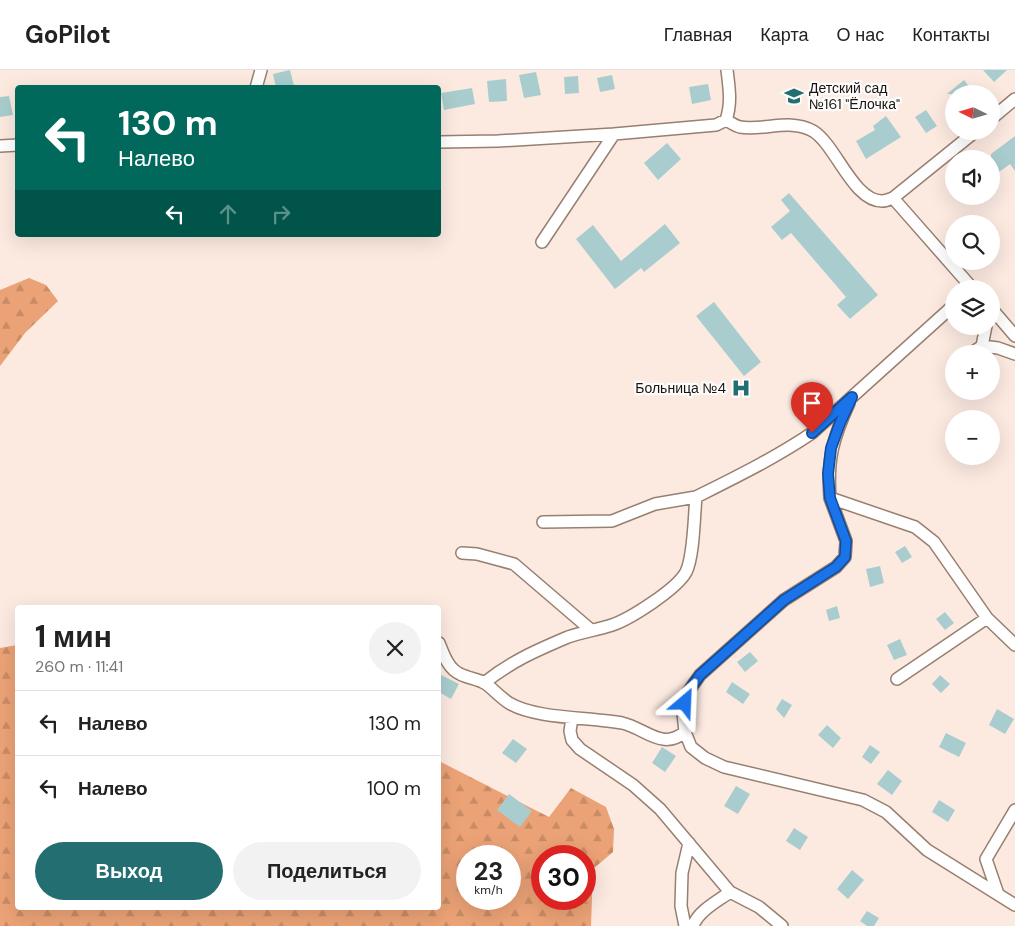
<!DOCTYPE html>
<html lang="ru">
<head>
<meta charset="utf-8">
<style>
  :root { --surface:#fff; --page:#f2f2f2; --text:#222; --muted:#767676; --line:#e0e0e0; --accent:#236e71 }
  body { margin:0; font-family:"DM Sans",sans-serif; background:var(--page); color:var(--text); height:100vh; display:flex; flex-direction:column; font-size:19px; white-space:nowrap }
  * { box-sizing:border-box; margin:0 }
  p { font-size:16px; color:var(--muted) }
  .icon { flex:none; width:28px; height:28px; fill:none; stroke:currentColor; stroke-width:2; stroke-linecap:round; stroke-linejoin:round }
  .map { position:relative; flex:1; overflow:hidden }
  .drawer { position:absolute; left:15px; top:535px; width:426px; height:305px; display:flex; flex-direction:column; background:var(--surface); border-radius:5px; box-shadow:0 5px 20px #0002 }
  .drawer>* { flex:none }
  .guide { position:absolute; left:15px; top:15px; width:426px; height:152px; border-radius:5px; box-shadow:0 5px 20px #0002; background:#00695c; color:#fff; overflow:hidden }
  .needle { width:32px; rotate:275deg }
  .tools { position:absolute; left:945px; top:15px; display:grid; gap:10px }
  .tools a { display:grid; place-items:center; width:55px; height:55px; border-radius:50%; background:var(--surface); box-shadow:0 5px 20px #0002; font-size:25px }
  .speed { position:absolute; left:456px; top:775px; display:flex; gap:10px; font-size:25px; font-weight:700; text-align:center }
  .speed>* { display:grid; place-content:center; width:65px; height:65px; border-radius:50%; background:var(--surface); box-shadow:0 5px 20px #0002; line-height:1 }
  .speed small { font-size:12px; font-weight:400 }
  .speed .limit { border:8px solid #d22; background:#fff; color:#111 }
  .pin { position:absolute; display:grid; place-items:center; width:42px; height:42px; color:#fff; margin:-51px -21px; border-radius:50% 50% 50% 0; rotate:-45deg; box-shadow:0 0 5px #0007 }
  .pin .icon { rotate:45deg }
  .me { position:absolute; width:55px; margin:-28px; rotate:26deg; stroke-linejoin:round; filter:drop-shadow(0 0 4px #0008) }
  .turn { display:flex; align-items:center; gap:18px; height:105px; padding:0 20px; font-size:22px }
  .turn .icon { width:65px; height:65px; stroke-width:2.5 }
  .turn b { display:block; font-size:35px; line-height:42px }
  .lanes { display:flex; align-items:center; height:48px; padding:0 20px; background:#0003; justify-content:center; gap:25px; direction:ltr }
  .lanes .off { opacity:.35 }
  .round { display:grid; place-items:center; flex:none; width:52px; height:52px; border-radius:26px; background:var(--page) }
  .head { display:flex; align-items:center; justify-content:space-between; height:85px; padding:0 20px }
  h1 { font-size:30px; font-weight:800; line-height:38px }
  .button { display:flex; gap:10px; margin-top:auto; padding:10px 20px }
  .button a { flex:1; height:58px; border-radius:30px; background:var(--accent); color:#fff; font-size:20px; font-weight:800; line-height:58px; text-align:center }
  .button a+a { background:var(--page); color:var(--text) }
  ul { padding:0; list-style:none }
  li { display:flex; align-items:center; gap:15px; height:65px; padding:0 20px; border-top:1px solid var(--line) }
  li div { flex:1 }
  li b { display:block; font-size:19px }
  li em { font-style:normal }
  header { display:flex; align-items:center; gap:30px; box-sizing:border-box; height:70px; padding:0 25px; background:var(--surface); border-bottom:1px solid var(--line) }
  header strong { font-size:24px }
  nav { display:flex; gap:28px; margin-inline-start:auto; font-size:18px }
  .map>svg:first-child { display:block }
  .forest { fill:url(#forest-firs); fill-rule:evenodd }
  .building { fill:#a9cdce }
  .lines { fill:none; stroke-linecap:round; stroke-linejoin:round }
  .minor-casing { stroke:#987f70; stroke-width:14 }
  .minor { stroke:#fff; stroke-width:11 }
  .route-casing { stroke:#114b97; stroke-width:12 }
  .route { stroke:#1a73e8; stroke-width:9 }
  .labels { text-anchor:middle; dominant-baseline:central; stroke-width:4.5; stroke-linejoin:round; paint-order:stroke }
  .poi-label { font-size:14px; fill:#1c130d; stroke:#fcfcfc; text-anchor:start }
</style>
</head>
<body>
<header>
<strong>GoPilot</strong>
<nav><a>Главная</a><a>Карта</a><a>О нас</a><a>Контакты</a></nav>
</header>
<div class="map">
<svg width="1015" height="856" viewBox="0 0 1015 856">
  <defs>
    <pattern id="forest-firs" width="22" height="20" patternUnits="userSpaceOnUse" patternTransform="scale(1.25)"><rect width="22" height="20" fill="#eba276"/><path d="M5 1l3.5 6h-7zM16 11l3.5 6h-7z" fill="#c98b65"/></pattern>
  </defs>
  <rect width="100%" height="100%" fill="#fceae1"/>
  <!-- forest -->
  <path class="forest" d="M29,208l17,7 12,16 -33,32 -25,33v-76z
    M17,575l1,263h421v-147l110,56 22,-29 35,19 8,22 -1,23 -20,17 -2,57h-591v-278zM468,786h42v43h-42zM542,786h43v43h-43z"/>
  <!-- building -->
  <path class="building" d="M290,0l4,16 -18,2 -3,-14z
    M983,0h24l-13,12z
    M536,2l5,23 -17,3 -5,-23z
    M612,5l3,14 -15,3 -3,-14z
    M578,6l1,17 -14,1 -1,-17z
    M506,9l1,22 -18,1 -2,-21z
    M964,10l11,14h-28z
    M708,14l3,16 -19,4 -3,-17z
    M472,18l3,16 -31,6 -3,-17z
    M9,26l4,19 -13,2v-20z
    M926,40l11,16 -11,7 -11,-16z
    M886,46l15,21 -35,22 -10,-18 19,-11 -2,-4z
    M1015,66v35l-5,-7 -19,14v-24z
    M667,73l14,16 -23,21 -14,-17z
    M789,123l89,102 -28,24 -13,-14 9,-8 -55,-64 -9,7 -11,-13 19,-16 -9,-11z
    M665,154l15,19 -36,29 -3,-4 -26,21 -39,-50 17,-14 28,36z
    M714,232l47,60 -17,14 -48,-60z
    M905,476l7,11 -10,6 -7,-11z
    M880,496l4,17 -14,4 -4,-18z
    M837,536l3,12 -11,3 -3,-11z
    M945,542l9,11 -9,7 -9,-11z
    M900,569l7,16 -13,5 -7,-15z
    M750,582l8,9 -13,11 -8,-10z
    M441,605l18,9 -8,15 -12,-7v-13z
    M940,605l10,9 -9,9 -9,-9z
    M732,612l18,12 -7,10 -17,-12z
    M782,629l10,6 -8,13 -8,-9z
    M997,639l17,10 -9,15 -16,-9z
    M827,655l14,13 -8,10 -15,-13z
    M946,663l20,10 -7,14 -20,-10z
    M513,669l14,10 -11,14 -14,-10z
    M870,675l10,7 -9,12 -9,-7z
    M662,677l14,9 -11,16 -13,-9z
    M888,700l14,11 -10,14 -15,-11z
    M736,716l14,8 -12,20 -14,-8z
    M509,724l23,17 -12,16 -23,-17z
    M939,730l16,10 -7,12 -16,-10z
    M794,758l14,9 -8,13 -14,-9z
    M852,800l12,10 -16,19 -11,-10z
    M867,841l12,7 -5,8h-7l-7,-5z"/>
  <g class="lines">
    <!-- minor casing -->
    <g class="minor-casing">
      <path id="minor" d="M256,18l5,-18
        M991,49l24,-20
        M726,50c4,2 9,6 14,7 23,4 51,-9 73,4 23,14 40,70 69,70 4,0 8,-2 11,-3l83,-67
        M439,72l59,-1 116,-7
        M0,76l18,-1
        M893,128l80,91
        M542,172l72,-108 102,-9 10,-5c6,-17 3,-33 1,-50
        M991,238l24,28
        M982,276l4,-20
        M970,284l12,-8 16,2 17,6
        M830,428c-3,-39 3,-60 19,-95
        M543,452l69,-1 43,-17 41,-7
        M462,483l15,1 37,10 77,66
        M439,573c4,10 9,26 21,31 8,4 17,5 25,9 8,6 15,14 24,20 26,16 81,14 113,20 23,5 40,28 63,9
        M1015,575l-28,-27 -53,-76 -19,-15 -85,-29 16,43 -1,16 -9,10 -52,33 -84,75 -12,17 -5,21 2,19 6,15 14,11 19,9 139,33 23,12 41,38 88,55
        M897,609l90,-61
        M484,613c28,-22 51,-32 84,-46 14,-5 29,-7 44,-12 18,-6 65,-36 74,-53 8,-16 8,-56 10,-75 40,-20 79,-39 116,-64l142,-128
        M572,648l-2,13 2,9 8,9 53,36 27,24 70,83 29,15 23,19
        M998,824l-12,-35 29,-49
        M685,856l-4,-20 1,-33 7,-30
        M693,856c5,-15 25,-25 37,-34"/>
    </g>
    <!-- minor -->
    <use href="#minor" class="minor"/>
  </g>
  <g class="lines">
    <!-- route casing -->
    <g class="route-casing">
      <path id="route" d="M685,633l3,-11 12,-17 84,-75 52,-33 9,-10 1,-16 -16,-43 -2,-24 3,-26 9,-25 12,-26 -40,36"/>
    </g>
    <!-- route -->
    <use href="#route" class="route"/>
  </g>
  <!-- icons -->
  <defs>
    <g id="school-bare" transform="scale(1.5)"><path d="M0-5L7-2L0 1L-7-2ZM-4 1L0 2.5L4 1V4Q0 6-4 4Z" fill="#236e71" stroke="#fcfcfc" stroke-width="2.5" paint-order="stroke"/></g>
    <g id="hospital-bare" transform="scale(1.5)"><path d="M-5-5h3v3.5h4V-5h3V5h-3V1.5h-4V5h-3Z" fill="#236e71" stroke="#fcfcfc" stroke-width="2.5" paint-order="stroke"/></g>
  </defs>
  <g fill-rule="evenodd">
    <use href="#school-bare" x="794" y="26"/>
    <use href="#hospital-bare" x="741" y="318"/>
  </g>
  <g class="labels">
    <!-- poi labels -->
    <g class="poi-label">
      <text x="809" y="18">Детский сад<tspan x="809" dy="16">№161 "Ёлочка"</tspan></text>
      <text x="726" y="318" text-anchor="end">Больница №4</text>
    </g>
  </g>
</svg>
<div class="tools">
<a><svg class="needle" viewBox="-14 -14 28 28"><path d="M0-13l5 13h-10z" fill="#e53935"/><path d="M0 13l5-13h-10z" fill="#767676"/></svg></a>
<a><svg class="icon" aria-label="sound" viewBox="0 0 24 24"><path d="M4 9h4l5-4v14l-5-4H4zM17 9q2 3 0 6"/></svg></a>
<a><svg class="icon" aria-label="search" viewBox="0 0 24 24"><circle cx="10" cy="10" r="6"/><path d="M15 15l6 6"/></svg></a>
<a><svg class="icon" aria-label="layers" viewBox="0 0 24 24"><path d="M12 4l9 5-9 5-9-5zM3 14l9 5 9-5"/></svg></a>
<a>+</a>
<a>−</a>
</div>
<div class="speed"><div>23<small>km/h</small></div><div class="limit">30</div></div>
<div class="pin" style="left:812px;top:363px;background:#d93025"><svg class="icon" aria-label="arrive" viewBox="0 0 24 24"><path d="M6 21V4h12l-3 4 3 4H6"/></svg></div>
<svg class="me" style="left:685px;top:633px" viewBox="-20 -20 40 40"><path d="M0-17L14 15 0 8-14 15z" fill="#1a73e8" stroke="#fff" stroke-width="4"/></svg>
<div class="guide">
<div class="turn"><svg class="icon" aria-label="left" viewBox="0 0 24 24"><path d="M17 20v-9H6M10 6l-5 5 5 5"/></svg><div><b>130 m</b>Налево</div></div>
<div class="lanes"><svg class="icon" aria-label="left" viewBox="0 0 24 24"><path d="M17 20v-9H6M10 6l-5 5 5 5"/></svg><svg class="icon off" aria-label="ahead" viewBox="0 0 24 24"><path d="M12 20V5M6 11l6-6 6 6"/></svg><svg class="icon off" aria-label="right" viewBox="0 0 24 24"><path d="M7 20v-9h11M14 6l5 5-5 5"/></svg></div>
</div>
<section class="drawer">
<div class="head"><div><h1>1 мин</h1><p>260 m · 11:41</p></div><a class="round"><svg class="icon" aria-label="close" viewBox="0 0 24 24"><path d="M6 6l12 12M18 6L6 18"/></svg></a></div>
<ul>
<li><svg class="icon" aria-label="left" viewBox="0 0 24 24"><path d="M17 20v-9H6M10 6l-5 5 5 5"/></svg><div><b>Налево</b></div><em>130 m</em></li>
<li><svg class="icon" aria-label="left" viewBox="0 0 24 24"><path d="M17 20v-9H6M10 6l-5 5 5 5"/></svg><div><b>Налево</b></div><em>100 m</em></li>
</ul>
<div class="button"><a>Выход</a><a>Поделиться</a></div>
</section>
</div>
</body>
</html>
